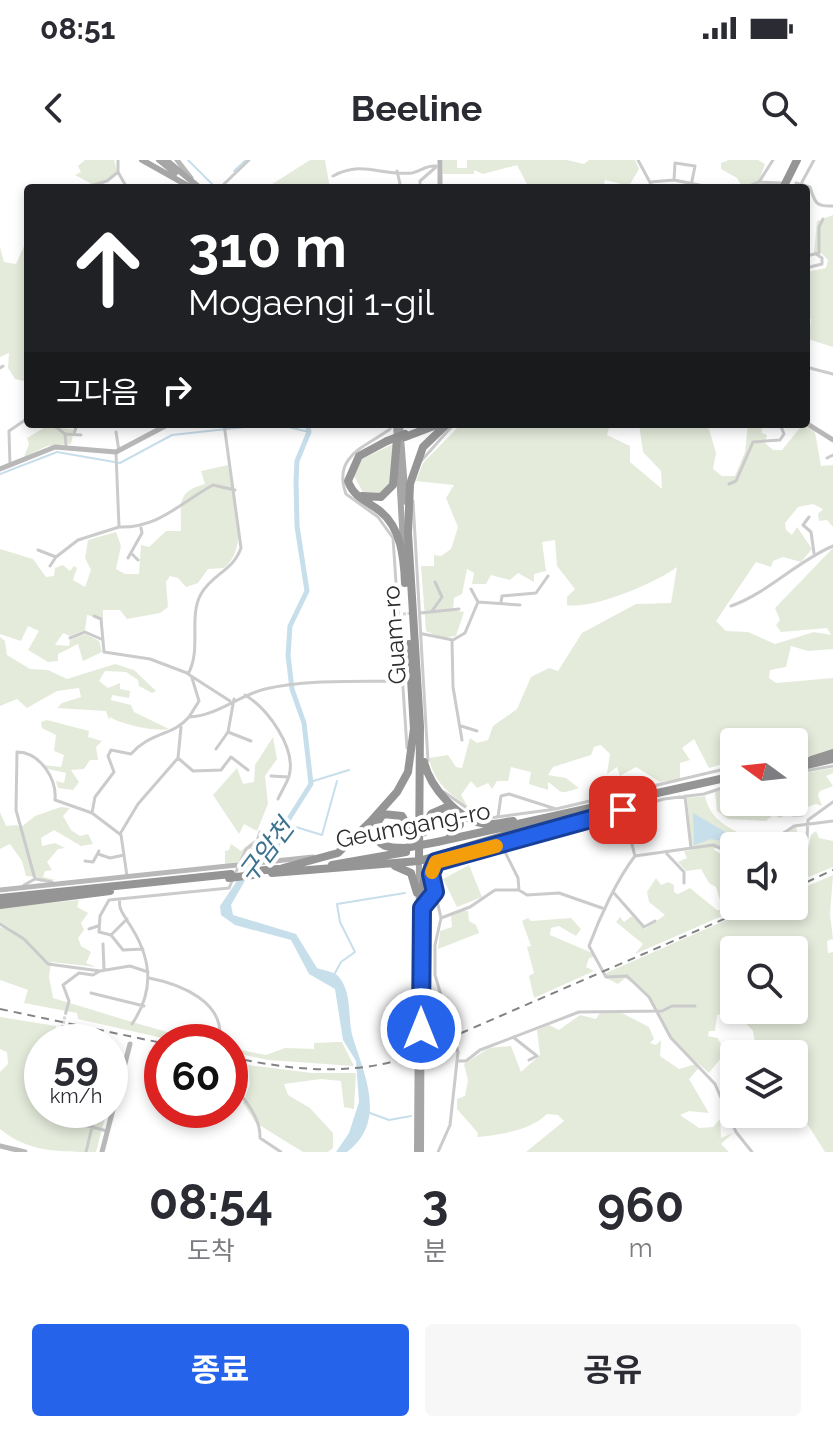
<!DOCTYPE html>
<html lang="ko">
<head>
<meta charset="utf-8">
<style>
  :root { --surface:#fff; --page:#f7f7f7; --text:#2b2b33; --muted:#7c7c81; --accent:#2563eb }
  body { margin:0; font-family:Raleway,"Noto Sans KR",sans-serif; background:var(--page); color:var(--text); height:100vh; display:flex; flex-direction:column; font-size:30px; white-space:nowrap }
  * { box-sizing:border-box; margin:0 }
  p { font-size:26px; color:var(--muted) }
  .icon { flex:none; width:44px; height:44px; fill:none; stroke:currentColor; stroke-width:2; stroke-linecap:round; stroke-linejoin:round }
  .map { position:relative; height:992px; overflow:hidden }
  .drawer { display:flex; flex-direction:column; background:var(--surface); flex:1 }
  .drawer>* { flex:none }
  .top-card { position:absolute; left:24px; top:24px; width:786px; height:244px; border-radius:8px; box-shadow:0 4px 12px #0003; background:#202124; color:#fff; overflow:hidden }
  .needle { width:52px; rotate:285deg }
  .tools { position:absolute; left:720px; top:568px; display:grid; gap:16px }
  .tools a { display:grid; place-items:center; width:88px; height:88px; border-radius:8px; background:var(--surface); box-shadow:0 4px 12px #0003; font-size:40px }
  .speed { position:absolute; left:24px; top:864px; display:flex; gap:16px; font-size:40px; font-weight:700; text-align:center }
  .speed>* { display:grid; place-content:center; width:104px; height:104px; border-radius:50%; background:var(--surface); box-shadow:0 4px 12px #0003; line-height:1 }
  .speed small { font-size:20px; font-weight:400 }
  .speed .limit { border:12px solid #d22; background:#fff; color:#111 }
  .pin { position:absolute; display:grid; place-items:center; width:68px; height:68px; color:#fff; margin:-34px; border-radius:16px; box-shadow:0 4px 12px #0006 }
  .me { position:absolute; width:88px; margin:-44px; rotate:0deg; stroke-linejoin:round; filter:drop-shadow(0 0 6px #0008) }
  .turn { display:flex; align-items:center; gap:28px; height:168px; padding:0 32px; font-size:36px }
  .turn .icon { width:104px; height:104px; stroke-width:2.5 }
  .turn b { display:block; font-size:56px; line-height:68px }
  .then { display:flex; align-items:center; height:76px; padding:0 32px; background:#0003; gap:16px; font-size:30px }
  .eta { display:flex; justify-content:space-evenly; align-items:center; height:136px; text-align:center }
  .eta b { font-size:48px; font-weight:700; line-height:56px }
  .cta { display:flex; gap:16px; margin-top:auto; padding:16px 32px }
  .cta a { flex:1; height:92px; border-radius:8px; background:var(--accent); color:#fff; font-size:32px; font-weight:700; line-height:92px; text-align:center }
  .cta a+a { background:var(--page); color:var(--text) }
  .status { display:flex; justify-content:space-between; align-items:center; height:56px; padding:0 40px; background:var(--surface); direction:ltr }
  .status svg { height:22px; fill:currentColor }
  header { display:flex; justify-content:space-between; align-items:center; height:104px; padding:0 32px; background:var(--surface); font-size:36px; font-weight:700 }
  .map>svg:first-child { display:block }
  .green { fill:#e4ebdb }
  .water { fill:#c7deeb }
  .lines { fill:none; stroke-linecap:round; stroke-linejoin:round }
  .stream { stroke:#c7deeb; stroke-width:2 }
  .river { stroke:#c7deeb; stroke-width:5 }
  .street-tunnel { stroke:#d5d5d5; stroke-width:3; stroke-dasharray:3 1.5; stroke-linecap:butt }
  .street { stroke:#cbcbcb; stroke-width:3 }
  .secondary { stroke:#b8b8b8; stroke-width:5 }
  .primary { stroke:#a6a6a6; stroke-width:6 }
  .highway { stroke:#959595; stroke-width:8 }
  .rail { stroke:#838383; stroke-width:2; stroke-dasharray:8 6; stroke-linecap:butt }
  .highway-bridge { stroke:#959595; stroke-width:8 }
  .route-casing { stroke:#184099; stroke-width:20 }
  .route { stroke:#2563eb; stroke-width:14 }
  .slow { stroke:#f59e0b; stroke-width:14 }
  .labels { text-anchor:middle; dominant-baseline:central; stroke-width:8; stroke-linejoin:round; paint-order:stroke }
  .street-label { font-size:24px; fill:#2e2e2e; stroke:#fff }
  .water-label { font-size:26px; font-style:italic; fill:#3c728f; stroke:#fff }
</style>
</head>
<body>
<div class="status"><b>08:51</b><svg viewBox="0 0 49 12"><path d="M0 12V9h3v3zM5 12V6h3v6zM10 12V3h3v9zM15 12V0h3v12zM26 1h20v11H26zM47 4h2v5h-2z"/></svg></div>
<header><svg class="icon" aria-label="back" viewBox="0 0 24 24"><path d="M15 5l-7 7 7 7"/></svg>Beeline<svg class="icon" aria-label="search" viewBox="0 0 24 24"><circle cx="10" cy="10" r="6"/><path d="M15 15l6 6"/></svg></header>
<div class="map">
<svg width="833" height="992" viewBox="0 0 833 992">
  <rect width="100%" height="100%" fill="#fff"/>
  <!-- green -->
  <path class="green" d="M85,0h29l3,11 -18,17h-11l2,-5 -15,-8 6,-3 -3,-6z
    M310,0h15l5,28h-64z
    M443,0h14v8h10v-8h100l17,4 5,-4h46l4,9 -10,17 -24,-6 -2,8h-66l-9,-2 -11,-21 -34,9 -9,-4v4h-31z
    M729,0h29l7,4 -6,17 -16,7 -6,-10 -16,-9v-6z
    M833,55v132l-25,-8 3,-20 -5,-2v-45l20,-4 2,-8 -7,-7h-7l3,-32z
    M28,77v145l-13,-3 -7,-11 1,-15 -9,4v-110l4,15 12,2z
    M461,264h149l-3,11 23,11v16l32,27 -1,-18 -18,-19 -4,-28h60l10,5 7,24 -3,16 9,7h13l10,-24 3,-28h13l1,9 5,2 -2,8 8,7h9l21,-26 12,8 6,34 12,-1v62l-6,-7 -8,1 -1,-7 5,-5 -10,-5 -15,3 -13,16 1,7 6,5 5,-8 15,22 -11,13 -18,-5 -10,4 -2,6 -15,-5 -40,59 10,10 22,1 27,12 39,-12 17,3 -4,-7 -46,4 -5,-7 4,-5 -5,-12 58,-60v101l-25,2 -17,-5 -5,21 -16,3 -1,8 7,5 57,-5v72l-39,10v-18h-60v27l-8,-6 -17,5 -15,-29 -12,9 8,12 -10,3v16l-20,3 -24,-15 -16,9 -3,-9 -10,7 3,-20 -9,-9 -7,2 -3,8 -38,12 -5,8 18,3 13,10c-22,7 -15,5 -31,-6v8l-19,-6 2,-12 -20,-5 -3,14h-11l-5,8 -4,-6 -11,5 -6,-7 -10,14 7,12c-19,-14 -34,-24 -39,-49l19,-3 8,12 6,1 8,-30 7,5 11,-3 5,-14 24,-17 14,-32 18,-9 9,3 24,-38 54,-29 35,-1 6,-36c-19,15 -85,43 -110,38v-8l8,-8 -18,-23 -2,-26 -13,2 4,29 -12,3v8l-16,-9 -8,7 -19,-5 -5,9h-14l2,-11 -7,-4 -5,25 -8,4 -1,12 11,2 -8,24 -15,2 -15,-7 -5,-65h13v-11l7,1 10,-7 7,-22 -12,-29 8,-13 -38,-4 7,-18z
    M47,266l27,4 -3,14 -24,2 -23,11 5,-13 -2,-6z
    M393,284l-1,39 -7,9 -20,4 -11,-20 8,-17z
    M228,305c5,30 23,82 -4,103l-16,1 -10,14 -12,4 -8,-9 -8,-2 -4,6 2,25 -8,6 -33,6 -7,-9h-17v9l-16,-4 -2,15 -15,6 -7,-3 -8,12 14,1 1,-6 16,-6 13,7 3,11 -19,9 -5,-17 -20,10v7l-10,1 -20,-12 11,-19 -11,-5 -7,15 -21,-7v-85l33,10 13,18 8,-1 1,-8 8,-3 7,6 4,-5 3,2 -4,12 12,7 6,-17 -6,-12 3,-18 28,-8 5,14 -5,23 9,5h14l2,-29 8,2 17,-16h15c0,-28 -5,-39 24,-47l-4,-13z
    M0,477l5,4 2,14 23,14 18,1 19,9 48,-15 19,6 22,21 -4,2 -13,-7 -1,-6 -12,-8 -21,-1 -6,10 9,7 12,-5v6l10,2 -1,7 -17,-3 -1,5 20,5 3,7 35,17c-14,3 -49,-5 -59,-12l-1,3 -3,-9 -49,-3 5,-5 19,-6 -2,-9 -22,3 -30,17 -10,-9 -17,7z
    M47,560l42,11 -1,6 14,4 -6,6 2,13h-8l-6,9 -13,1 8,12 -6,8 -15,-2 -2,-7 8,2 2,-10 -18,-4 -1,3 -4,-7 18,2 3,-12 -10,-4 2,-16 -14,-7 -1,-6z
    M273,577l4,22 -12,17 3,28 -11,27 -13,-7 -5,10 -26,-39 24,-27 6,16 11,-2 1,-17z
    M833,608v5l-7,3 7,10 -13,5 -2,4 4,11 -6,-2 -11,4 -2,9h-10l-6,-5 -6,6 -8,-3 -7,6 -38,-2 -11,-8 -2,-19 19,-6v16h60v-27z
    M705,636c5,21 16,27 34,37l-6,10 -20,6 21,14v43h11l-110,48 8,-10 -27,-22 4,-5 4,5 8,-6 13,13 20,-14 -16,-13 -2,-10 9,-14 5,7 7,-3 6,3v7l4,2 12,-6 27,22h6l-7,-23 -7,-4 -8,-14 -15,2 -8,-9 9,-4 -3,-7 8,-1 -5,-52z
    M61,647l9,1 -7,8 8,14 9,6 8,-2 5,10 -12,2 -27,-16 -13,8 1,8 13,-3 10,5 -7,1 -11,13 5,8 -7,1 -2,6 13,3 -16,2 -3,-5 -11,-1 -4,-15 -12,-17 -10,5v-37l6,14 11,-1 3,3 15,-12z
    M273,666l8,1c-11,30 -27,32 -56,37v-13l4,-1 2,-6 10,7 13,-11 5,2 11,-7z
    M796,666l4,24 8,-2 3,-13 5,-4 3,7 14,3v26l-39,16v-37h-14l3,-15z
    M469,705l13,32 -25,10 -14,-28z
    M833,715l-3,39 3,25 -6,2 1,12 5,-1v200h-8l-19,-30 -12,-10v-58h-37l3,-10h-5l-2,-13 -10,-11 4,-10h47v-60h-60v60h5l-22,5 -2,16h-6l-1,5 10,2 7,15 -16,20 -39,-34 -25,-48 -20,-13 -7,6 -14,-7 2,-4 152,-67h36v-14z
    M79,740l-2,7 11,6 -7,10 3,7 -6,8 3,8 10,6 -5,11 10,4 -45,-5 -2,15 4,21c53,16 103,32 153,44h-26l-102,-23 -1,-6 -53,-10 4,-13 -28,-10v-53l14,4 -14,-9v-14z
    M459,751h9l1,10 7,4 3,8 -41,16 2,-18 12,-4 -1,-13z
    M528,758l3,3 40,-3 10,11 -5,7 -17,-10 -8,2 -1,7 42,18 3,4 -6,1 -3,9 8,4 -60,27 -5,-22 5,-3 -7,-26 4,-1 -9,-25z
    M620,852l29,15 5,12 -4,4 6,2 5,-5 -1,16 19,13 17,-5 2,5 -9,10 20,34 -20,-2 -9,4 19,13 14,-1 7,-8 1,19 12,-5 -12,11 8,8h-203l38,-31 -6,-6 -11,-1c-16,16 -46,21 -70,23l1,-4 -21,-24v-10l8,-3 3,-16 -4,-16 25,-16 22,-2 10,26 19,-17 -3,-25 12,-5 10,5 21,-15 16,4 4,-6z
    M0,857l56,9 -3,16h-11v68h65l-11,42c-36,0 -69,0 -96,-23v-57l8,-8 -1,-12 -7,-3z
    M337,882h5l12,24 -86,-6 -38,-8v-4l36,7 19,-7 29,1v-6z
    M248,905l64,8h44l-2,36 -10,-2 -3,-26 -20,-2 -37,5 4,11 22,13 23,25v15l-5,4h-25l-47,-29 -13,-20 7,-19z"/>
  <!-- water -->
  <path class="water" d="M693,653l41,24 -1,6 -22,-4 -17,6z
    M254,705l-23,40 2,10 63,19 21,34c7,3 17,3 22,9 14,17 8,42 14,61 12,38 34,84 -6,114h-11l13,-19 10,-31 -3,-41 -13,-21 -8,-51 -26,-15 -18,-34 -56,-15 -14,-10 -1,-9 27,-40z"/>
  <g class="lines">
    <!-- stream -->
    <path class="stream" d="M188,0l27,27
      M234,11l12,-11
      M276,264l33,8
      M0,314l57,-22 63,11 52,-28 100,-11
      M310,622l39,-12
      M286,664l36,11 15,-54
      M335,813l6,-11 14,-10 -15,-30 -3,-18 68,-11
      M370,953l19,7 22,-4"/>
    <!-- river -->
    <path class="river" d="M252,706l26,-22 7,-19 26,-41 -7,-61 -12,-34 -4,-34 2,-29 17,-35 -10,-65 -1,-46 1,-19 12,-29 -2,-8"/>
    <!-- street-tunnel -->
    <path class="street-tunnel" d="M403,454l10,-1
      M62,868l4,-16"/>
    <!-- street -->
    <path class="street" d="M118,0v12l9,16
      M638,0l15,28
      M397,11l4,17
      M333,16c30,-16 47,0 79,-3 9,-2 14,-8 24,-7
      M674,20l1,-17 20,3 -3,15
      M650,22l24,-2 40,8
      M759,22l14,-22
      M802,22l12,-22
      M796,23l14,4c5,15 5,20 23,19
      M224,24l25,-24
      M56,28h7
      M84,28l23,-7 11,-9
      M420,28v-7l16,-14
      M744,28l15,-6 23,1
      M806,96l13,-3v-26l4,-8
      M810,107l12,-3v-6l-6,-4
      M806,207l27,7
      M0,208l3,-2
      M52,264l13,10 1,12
      M224,264l17,124c-8,23 -29,26 -40,46 -13,23 1,56 -13,80l42,27
      M390,264v5c-24,18 -58,26 -44,65l32,23 15,21 14,210
      M116,272l3,19
      M65,274l16,1
      M74,274l3,-10
      M116,293l3,74c40,1 61,-24 94,-42l22,5
      M827,298l6,-3
      M422,300l32,-36
      M10,306l-1,-35 19,-13
      M729,324l7,-3 17,-39 27,-2 4,-6 -4,-10
      M413,341l15,260
      M809,357l-6,8 8,7 3,21
      M38,390l18,7 22,-17 41,-13
      M131,393l7,7
      M128,398l14,-25 -1,-5
      M50,406l6,-9
      M471,429l7,13
      M501,442l1,-6 34,-3 12,-17
      M731,446c37,-13 66,-45 102,-60
      M432,451l10,-14 -7,-15
      M420,453l39,-4
      M94,456l7,3 3,33 46,7 37,14
      M423,474l30,6 12,-7 13,-31 42,3
      M70,478l15,-6 16,7
      M452,481l1,46 9,53
      M245,535c22,13 52,53 44,81 -2,7 -8,16 -11,23
      M189,557l10,-16 -7,-23
      M461,566l16,5
      M228,572l23,9
      M216,589l12,-17 6,-33
      M178,598l15,13 28,-1 10,-13 17,13
      M794,613l39,-7
      M271,616l18,1
      M444,632l30,21 16,5 66,-9 173,-41
      M685,636l6,52
      M623,650l12,46
      M498,657l3,-21 8,-2 47,15
      M120,674l18,-30 40,-46 3,-31
      M499,680l19,38 1,12
      M799,685l8,-7 1,-18 25,-18
      M765,686l29,-20 39,-5
      M779,686l2,-12
      M98,694l12,4 14,-3
      M667,694l17,18v11
      M734,694l-21,-9 -78,11c-18,23 -36,63 -46,90l17,31 21,-1 22,21 22,41 44,46 21,48 16,20
      M85,701l8,1 6,-11
      M127,716l-6,-41 -29,-22 3,-16 19,-25 -6,-16 3,-6 20,4c19,-22 42,-18 58,-37 27,-1 49,-21 76,-28 44,-10 92,-7 138,-8
      M36,719l16,3
      M24,725l11,-6 -19,-69 1,-58c23,0 40,27 38,48l37,13
      M614,733l30,34 11,-6
      M120,739c-2,10 3,14 8,23 23,34 28,67 4,102
      M422,747l13,-15
      M441,758l29,-11 25,-17h24l8,5 32,-2 43,15
      M0,764l24,15 24,25 52,7 30,-5 18,6
      M89,769l9,-3
      M111,775l16,-16
      M103,784l1,25
      M143,789l-20,1 -12,-15 -12,-3 1,-16 9,-16 120,-12 17,-39 11,-8 3,-9
      M149,818c31,6 78,24 70,64
      M91,833l53,13
      M66,852l3,-11 -6,-16 16,-12 14,2 7,-4
      M513,877l24,19 -8,4
      M59,882l3,-14
      M110,897l16,4
      M458,901h8l14,-11 99,-38 83,-1 10,-5h23
      M724,906l10,7
      M230,922c13,15 31,35 30,56l21,14
      M68,950l1,11 38,10
      M84,950l12,3
      M729,954l5,-12
      M86,992l10,-42
      M438,992l12,-27 8,-73 -23,-77v-30l6,-27 -10,-44 5,-12 228,-63 40,-5 30,-10"/>
    <!-- secondary -->
    <path class="secondary" d="M177,0l14,18
      M440,0v28
      M806,263l27,17
      M0,309l55,-22 61,5 53,-28
      M0,730l313,-33
      M0,986l25,6
      M102,992l28,-108"/>
    <!-- primary -->
    <path class="primary" d="M142,0l50,28
      M159,0l16,13
      M166,0l34,28
      M396,264l1,16
      M400,264l6,78
      M398,295l5,89
      M417,992l2,-291
      M421,992l1,-264"/>
    <!-- highway -->
    <path class="highway" d="M783,28l14,-28
      M405,277l34,-13
      M387,281l-28,15 -11,25c6,17 19,20 32,30 21,17 24,46 25,72
      M362,336l19,1 12,-12 4,-46
      M409,484l5,86
      M811,600l22,-7
      M424,602c6,25 35,59 62,62 9,1 18,-2 27,-3
      M794,608l39,-9
      M424,672l7,-18 18,-8 10,8 1,11 -11,13
      M437,682l297,-66
      M405,688c-16,0 -27,0 -32,-18l10,-16 19,2 17,28
      M419,701l1,-135 -12,-193 2,-49 13,-37 24,-23
      M332,705l74,-13
      M395,706l16,7 6,20
      M283,708l55,-15 34,-33 25,-28 11,-20 6,-44
      M254,711l24,-2
      M272,713l147,-12 136,-41
      M422,731l5,-25 10,-8
      M0,738l231,-24
      M0,745l110,-14"/>
    <!-- rail -->
    <path class="rail" d="M794,728l39,-18
      M0,849l162,34
      M230,897c57,12 112,19 169,3l355,-154"/>
    <!-- highway-bridge -->
    <path class="highway-bridge" d="M387,281l18,-7
      M405,688l32,-6
      M229,718l24,-3"/>
  </g>
  <g class="lines">
    <!-- route casing -->
    <g class="route-casing">
      <path id="route" d="M421,869l1,-121 13,-16 -4,-18 5,-12 187,-52"/>
    </g>
    <!-- route -->
    <use href="#route" class="route"/>
    <!-- slow -->
    <path class="slow" d="M432,712l4,-10 60,-16"/>
  </g>
  <g class="labels">
    <!-- street labels -->
    <g class="street-label">
      <text transform="translate(394 475) rotate(-94)">Guam-ro</text>
      <text transform="translate(413 665) rotate(-11)">Geumgang-ro</text>
    </g>
    <!-- water labels -->
    <g class="water-label">
      <text transform="translate(266 691) rotate(-53)">구암천</text>
    </g>
  </g>
</svg>
<div class="tools">
<a><svg class="needle" viewBox="-14 -14 28 28"><path d="M0-13l5 13h-10z" fill="#e53935"/><path d="M0 13l5-13h-10z" fill="#7c7c81"/></svg></a>
<a><svg class="icon" aria-label="sound" viewBox="0 0 24 24"><path d="M4 9h4l5-4v14l-5-4H4zM17 9q2 3 0 6"/></svg></a>
<a><svg class="icon" aria-label="search" viewBox="0 0 24 24"><circle cx="10" cy="10" r="6"/><path d="M15 15l6 6"/></svg></a>
<a><svg class="icon" aria-label="layers" viewBox="0 0 24 24"><path d="M12 4l9 5-9 5-9-5zM3 14l9 5 9-5"/></svg></a>
</div>
<div class="speed"><div>59<small>km/h</small></div><div class="limit">60</div></div>
<div class="pin" style="left:623px;top:650px;background:#d93025"><svg class="icon" aria-label="arrive" viewBox="0 0 24 24"><path d="M6 21V4h12l-3 4 3 4H6"/></svg></div>
<svg class="me" style="left:421px;top:869px" viewBox="-20 -20 40 40"><circle r="17" fill="#2563eb" stroke="#fff" stroke-width="3"/><path d="M0-11L8 9 0 5-8 9z" fill="#fff"/></svg>
<div class="top-card">
<div class="turn"><svg class="icon" aria-label="ahead" viewBox="0 0 24 24"><path d="M12 20V5M6 11l6-6 6 6"/></svg><div><b>310 m</b>Mogaengi 1-gil</div></div>
<div class="then">그다음<svg class="icon" aria-label="right" viewBox="0 0 24 24"><path d="M7 20v-9h11M14 6l5 5-5 5"/></svg></div>
</div>
</div>
<section class="drawer">
<div class="eta">
<div><b>08:54</b><p>도착</p></div>
<div><b>3</b><p>분</p></div>
<div><b>960</b><p>m</p></div>
</div>
<div class="cta"><a>종료</a><a>공유</a></div>
</section>
</body>
</html>
